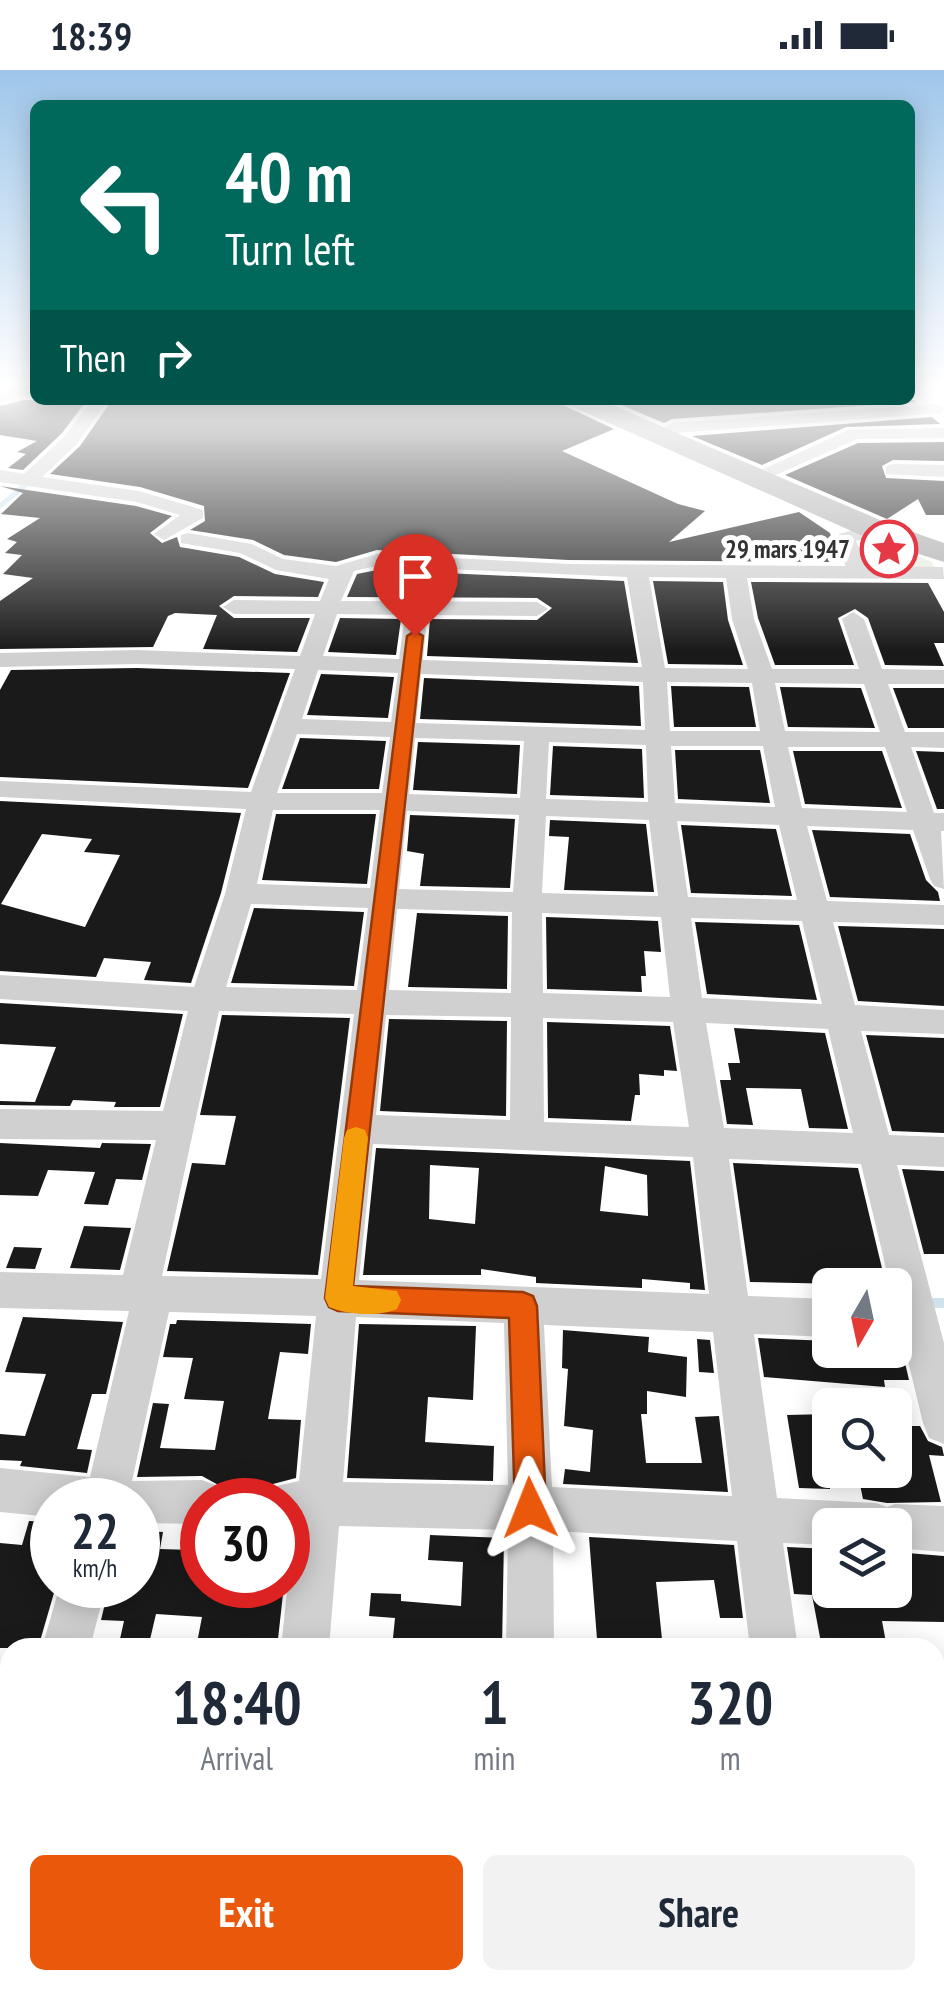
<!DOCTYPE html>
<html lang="en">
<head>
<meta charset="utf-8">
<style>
  :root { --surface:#fff; --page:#f2f2f3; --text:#1f2937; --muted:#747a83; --accent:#ea580c }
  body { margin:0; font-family:"PT Sans Narrow",sans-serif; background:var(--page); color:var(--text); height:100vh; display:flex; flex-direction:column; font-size:38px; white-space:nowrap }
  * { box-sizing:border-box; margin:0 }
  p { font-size:32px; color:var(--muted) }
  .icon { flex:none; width:55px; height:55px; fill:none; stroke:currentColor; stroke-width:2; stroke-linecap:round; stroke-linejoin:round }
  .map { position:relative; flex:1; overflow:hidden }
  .sheet { position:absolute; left:0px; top:1568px; width:945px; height:352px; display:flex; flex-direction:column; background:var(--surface); border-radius:30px 30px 0 0; box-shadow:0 5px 25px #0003 }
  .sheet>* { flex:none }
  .top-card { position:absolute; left:30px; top:30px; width:885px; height:305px; border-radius:15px; box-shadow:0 5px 25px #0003; background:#00695c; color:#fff; overflow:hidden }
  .needle { width:65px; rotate:189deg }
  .controls { position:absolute; left:812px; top:1198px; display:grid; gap:20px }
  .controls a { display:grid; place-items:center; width:100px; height:100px; border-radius:15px; background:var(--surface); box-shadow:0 5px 25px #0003; font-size:50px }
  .speed { position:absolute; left:30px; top:1408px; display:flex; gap:20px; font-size:50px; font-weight:700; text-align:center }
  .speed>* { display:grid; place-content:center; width:130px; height:130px; border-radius:50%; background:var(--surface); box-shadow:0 5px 25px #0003; line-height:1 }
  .speed small { font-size:25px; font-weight:400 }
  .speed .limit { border:15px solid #d22; background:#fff; color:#111 }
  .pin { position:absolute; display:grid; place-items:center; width:85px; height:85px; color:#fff; margin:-102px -42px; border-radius:50% 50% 50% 0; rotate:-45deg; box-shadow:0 0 10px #0007 }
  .pin .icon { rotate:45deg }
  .me { position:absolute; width:110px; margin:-55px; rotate:358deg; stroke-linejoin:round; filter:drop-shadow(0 0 8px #0008) }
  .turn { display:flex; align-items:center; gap:35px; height:210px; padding:0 30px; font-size:45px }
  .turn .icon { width:130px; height:130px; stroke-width:2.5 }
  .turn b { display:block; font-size:70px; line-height:85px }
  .then { display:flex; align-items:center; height:95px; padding:0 30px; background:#0003; gap:20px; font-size:38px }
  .eta { display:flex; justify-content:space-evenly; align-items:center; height:170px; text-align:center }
  .eta b { font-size:60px; font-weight:700; line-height:70px }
  .action { display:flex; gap:20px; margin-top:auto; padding:20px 30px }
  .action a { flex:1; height:115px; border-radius:15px; background:var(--accent); color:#fff; font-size:40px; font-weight:700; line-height:115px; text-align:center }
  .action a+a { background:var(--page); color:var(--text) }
  .status { display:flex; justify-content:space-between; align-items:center; height:70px; padding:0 50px; background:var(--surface); direction:ltr }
  .status svg { height:28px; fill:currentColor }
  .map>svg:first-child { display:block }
  .green { fill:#e6ecdf }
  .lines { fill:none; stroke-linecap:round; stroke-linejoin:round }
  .stream-far1 { stroke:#cfe2ee; stroke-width:5 }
  .stream { stroke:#cfe2ee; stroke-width:10 }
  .building { fill:#1a1a1a; fill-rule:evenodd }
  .street { fill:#d0d0d0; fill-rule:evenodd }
  .primary { fill:#ababab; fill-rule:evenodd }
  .route { fill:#ea580c; stroke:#983908; stroke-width:2.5 }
  .slow { fill:#f59e0b }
  .labels { text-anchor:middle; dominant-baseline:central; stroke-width:10; stroke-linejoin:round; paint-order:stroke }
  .far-poi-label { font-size:25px; font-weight:bold; fill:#333; stroke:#fff; text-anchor:end }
</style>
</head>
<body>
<div class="status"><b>18:39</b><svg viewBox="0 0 49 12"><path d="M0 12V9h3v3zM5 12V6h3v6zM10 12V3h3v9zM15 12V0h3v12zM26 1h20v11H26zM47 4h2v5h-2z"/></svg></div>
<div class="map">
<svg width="944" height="1919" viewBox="0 0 944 1919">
  <rect width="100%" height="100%" fill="#fff"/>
  <!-- green -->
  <path class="green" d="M872,468l60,24 2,5c-22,5 -55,6 -70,-13l1,-14z"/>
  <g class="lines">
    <!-- stream-far1 -->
    <path class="stream-far1" d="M0,436l29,-24"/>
    <!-- stream -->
    <path class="stream" d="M924,1233h20"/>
  </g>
  <!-- building -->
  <path class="building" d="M24,330h63l-25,33 -39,37 -15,-2 18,-14 -9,-2 20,-11 -37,-6v-29z
    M112,330h440l62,29 -52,22 116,53 27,7 -36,31 130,-30 31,21 9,29 -271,-2 -191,-10 -41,12 -52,-7 -31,-15 -63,-10 15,-9 -1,-15 -64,-19 -90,-13 30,-28z
    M674,330h240l1,2 -243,17 -8,4 -45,-19z
    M932,347l8,7 -94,3 -84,38 -70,-29z
    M944,372v19l-51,-1 -11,6 4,12 58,3v34h-18l-8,-16 -31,20 -102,-44 73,-32z
    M0,416l136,20 36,10 -22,17 12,10 15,-6 3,10 59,10 36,17 49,8 -6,15 -84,-1 -15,10 15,12h76l-13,34 -94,-3 14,-34 -42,-2 -7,3 -15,31 -153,2v-48l33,-23 -30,-4 19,-19 -17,-2 12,-11 -10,-3 33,-21 -39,-4 22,-21z
    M377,500l247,11 14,82 -211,-7 3,-37 107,1 15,-12 -15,-10 -190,-1 10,-23z
    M653,511l70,1 5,38 15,45 -75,-1z
    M751,512l177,1 16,29v31h-10l10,23 -59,-1 -17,-47 -13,-9 -17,9 16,47h-79l-17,-47z
    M340,548l61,1 -5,36 -68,-3z
    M137,598l153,5 -42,115 -248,-11v-87l11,-20z
    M321,604l73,3 -6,41 -81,-3z
    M424,608l215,8 2,40 -221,-7z
    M671,616l78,1 7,40h-82z
    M780,617l81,1 14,40 -87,-1z
    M893,618h51v40h-36z
    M300,668l86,3 -7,48h-97z
    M418,672l102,3 -3,49 -104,-4z
    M553,676l89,3 2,49 -94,-3z
    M675,680h85l10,53 -92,-4z
    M793,681h89l20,57 -97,-4z
    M916,681l28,1v57h-7z
    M0,731l241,12 -20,80 -30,90 -47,-3 7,-18 -47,-4 -8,19 -96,-6zM42,764l50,5 -8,13 36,3 -35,72 -84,-23z
    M276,744h100l-9,70 -105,-4z
    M410,745l105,4 -5,69 -90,-2 4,-32 -17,-3z
    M550,750l96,4 8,68 -90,-2 5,-53 -20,-1z
    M681,755l95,4 16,67 -101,-3z
    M812,760l98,4 16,46 12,12 2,9 -110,-4z
    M254,838l110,4 -10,74 -123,-3z
    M417,843l91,3 -1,73 -99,-2z
    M546,847l112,4 3,31 -17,-1 2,25h-5l1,16 -95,-3z
    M695,852l104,3 18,75 -110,-6z
    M838,856l106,3v77l-86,-5z
    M0,933l183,11 -23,93h-46l2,-5 -43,-2 -3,6 -70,-1v-4l35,1 21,-55 -56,-3z
    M222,945l128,3 -32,257 -151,-4 25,-108 33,2 11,-49 -36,-1z
    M389,949l118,2 -1,95 -126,-5z
    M547,952l123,4 7,45 -13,-1v6l-25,-2 1,21h-5l-4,26 -83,-3z
    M734,958l91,5 23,96 -39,-1 -8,-39 -55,-1 7,37 -26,-1 -7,-44h11l-3,-17h12z
    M866,965l78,3v95l-52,-2z
    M0,1073l100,5 2,-5 49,1 -9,36 -26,-1 -8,26 -24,-1 11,-32 -47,-2 -10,26 -38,-1z
    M376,1078l314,13 15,129 -15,-1v-6l-48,-4v9l-106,-5v-6l-55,-8v6h-118zM430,1095l49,3 -4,56 -46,-5zM605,1096l42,9 1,41 -48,-5z
    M733,1093l125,5 28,117 -136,-3z
    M902,1099l42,2v83h-20z
    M84,1156l47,2 -11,42 -50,-2z
    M14,1177l28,1 -7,21 -29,-1z
    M23,1247l100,5 -17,72h-14l-15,55 15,1 -5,23 -67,-7 2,-5 -22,-1v-26l25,2 21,-62 -41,-2z
    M177,1250l134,4 -3,30 -28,-2 -12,67 33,1 -5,58 -27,7 -25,-1v4l-22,-1 -20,-11 -65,1 16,-74 16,1 -9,44 55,2 9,-49 -40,-2 9,-41 -30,-1 7,-33h6z
    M359,1254l117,2 -3,74 -45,-3 -3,45 69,4 -1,35 -146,-3z
    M563,1260l86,7 -1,15 39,5 -1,40 -39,-6v23h-6l5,49h56l-7,-46 24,-1 9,76 -165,-8 2,-15 25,3 3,-42 -29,-4 4,-57 -6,-1z
    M758,1268l72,3v9h72l7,30h-25l1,7 -121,-10z
    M697,1269l13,1 4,33 -15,-1z
    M830,1344v75l-31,-1 -12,-73z
    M895,1356h25l8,15 14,6 2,9 -15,-1 12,47 -54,1 -24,-4 -6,-29h38z
    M29,1451l23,1v64h4l-18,62h-38v-105l22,2z
    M138,1461l25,1 -3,17 33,1 -4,21 13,1v13h82l-7,63h-81l6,-31 -46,-3 -8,34h-30l6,-27 -23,-1 8,-33 29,2z
    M430,1465l74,3 -2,110h-110l3,-30 -26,-2 2,-23 30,1v7l60,5 2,-44 -35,-2z
    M589,1467l145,8 9,73h-23l-6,-38 -58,2 6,57h-65z
    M787,1477l43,2v41h65v-38l49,4v66l-62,-1 5,27h-65l-10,-53 -18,-1z"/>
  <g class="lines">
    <!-- street -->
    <path class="street" d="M35,313v10l-35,10v-10z
      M92,330h16l-31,44 -35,33 97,14 64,19v8l-39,22 -10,-6 26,-19 -43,-13 -137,-20v-12l24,4 41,-38z
      M936,334l8,4 -2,5 -266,20 -17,8 -9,-5 22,-13z
      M944,358v10l-87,1 -97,43 -7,2 -9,-6 104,-48z
      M893,394l51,1v12l-58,-3v-8z
      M876,454l7,2v8l-27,7 11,25 76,1 1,12 -197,-1 7,41 18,50h87l-17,-50 11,-7 11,7 18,50 62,1v14h-56l17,48h39v16l-33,-1 23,66h10v18h-3l3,58 -10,-3 -4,-7 -17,-49 -106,-4 20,75 117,4v20l-111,-3 22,83 89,5v24l-83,-3 28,104 55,2v30l-47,-2 47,178v101l-15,-6 -6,-15 -28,-116v-22h-5l-29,-121 -132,-5 19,137 82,3v38l-76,-3 23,164 99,5 11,4 8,-3 49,2v46l-49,-4v-23h-65v20l-47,-2 15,105h-48l-13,-107 -184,-10 1,117h-48l2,-118 -169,-4 -10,122h-48l13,-123h-6v-25h-21l5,-13 27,-6 17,-165 -147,-4 -37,169 70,-1 16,6 5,14h-21v24l-64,-1v-23h-86v17l-52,-5v-44l90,9 39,-166 -129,-3v-36l123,3 33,-135 -156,-1v-30l163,2 25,-100 -188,-12v-24l194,12 31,-93 21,-85 -246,-12v-16l251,11 44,-123 -158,-5 -137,3v-14l137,-3 163,6 15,-42h-81l-11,-7 11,-7 86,1 9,-22 -53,-9 -36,-17 -59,-10v-8l7,-2 64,11 31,15 53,7 41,-12 191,10 278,2 -9,-15 2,-17zM377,496l250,11 15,90 -219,-7 4,-45 110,1 11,-7 -11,-7 -196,-1 13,-30zM649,507l77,1 6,41 16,50 -83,-1zM337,544l68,1 -6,44 -76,-3zM318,600l80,3 -7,49 -89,-3zM421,604l222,8 2,48 -229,-7zM667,612l85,1 8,48h-90zM775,613l89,1 16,48 -95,-1zM297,664l93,3 -8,56h-105zM415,668l109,3 -4,57 -111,-4zM549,672l97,3 2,57 -102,-3zM671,676h92l12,61 -100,-4zM788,677h97l22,65 -105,-4zM273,740h107l-10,78 -113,-4zM407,741l112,4 -6,77 -114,-3zM546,746l103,4 9,76 -116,-3zM677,751l102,4 18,75 -109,-3zM251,834l117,4 -11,82 -131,-3zM397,839l115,3 -1,81 -122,-3zM542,843l119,4 9,80 -127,-4zM691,848l111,3 20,83 -120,-6zM219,941l135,3 -33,265 -159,-3zM386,945l125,2 -1,103 -134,-5zM543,948l130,4 16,105 -145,-5zM706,953l122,6 25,104 -129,-5zM373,1074l320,13 16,137 -350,-14zM356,1247l148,6 4,162 -165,-3zM544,1255l169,7 19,164 -180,-9z
      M60,1515h46l-16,63h-48z
      M0,1638l10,2v50l-10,-2z
      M935,1691l9,1v52l-9,-1z
      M10,1750v85l-10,4v-84z
      M230,1910h56l-1,9h-56z
      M501,1910h56v9h-56z
      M792,1910h56l2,9h-56z"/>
    <!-- primary -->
    <path class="primary" d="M565,330h35l287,123 57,20v19l-79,-25 -296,-132z"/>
  </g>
  <!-- sky -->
  <linearGradient id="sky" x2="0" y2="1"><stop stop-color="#9ec6ea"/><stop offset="0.54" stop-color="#fff"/><stop offset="1" stop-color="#fff" stop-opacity="0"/></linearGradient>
  <rect width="944" height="581" fill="url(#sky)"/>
  <!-- route -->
  <path class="route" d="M415,561l8,5 -70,650 170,6 10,4 4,10 9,202 -4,11 -12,5 -11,-5 -4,-11 -6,-190 -171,-7 -9,-4 -4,-9 82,-662z"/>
  <!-- slow -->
  <path class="slow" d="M356,1057l9,3 3,8 -15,148 44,5 4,9 -4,9c-18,8 -50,6 -68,-2l-4,-9 19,-160 3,-8z"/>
  <!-- icons -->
  <defs>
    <g id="sight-ring" transform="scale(2.875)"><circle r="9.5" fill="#fff" stroke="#e63946" stroke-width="1.5"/><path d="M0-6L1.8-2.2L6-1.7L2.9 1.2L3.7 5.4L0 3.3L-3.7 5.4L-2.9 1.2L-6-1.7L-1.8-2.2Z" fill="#e63946"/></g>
  </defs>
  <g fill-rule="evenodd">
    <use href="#sight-ring" x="889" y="479"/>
  </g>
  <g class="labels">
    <!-- far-poi labels -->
    <g class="far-poi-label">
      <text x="850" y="479">29 mars 1947</text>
    </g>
  </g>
</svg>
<div class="controls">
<a><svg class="needle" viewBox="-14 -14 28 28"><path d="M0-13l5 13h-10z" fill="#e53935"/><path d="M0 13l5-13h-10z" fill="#747a83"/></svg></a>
<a><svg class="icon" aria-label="search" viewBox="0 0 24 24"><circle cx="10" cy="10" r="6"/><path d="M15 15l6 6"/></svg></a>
<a><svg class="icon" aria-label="layers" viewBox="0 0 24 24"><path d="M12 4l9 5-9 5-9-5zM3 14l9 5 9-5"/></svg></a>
</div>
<div class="speed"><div>22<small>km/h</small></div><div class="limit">30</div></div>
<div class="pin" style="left:415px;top:566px;background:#d93025"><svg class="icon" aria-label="arrive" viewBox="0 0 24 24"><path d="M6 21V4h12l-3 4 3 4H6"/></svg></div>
<svg class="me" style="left:530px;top:1438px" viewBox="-20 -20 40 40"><path d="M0-17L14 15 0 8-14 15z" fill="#ea580c" stroke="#fff" stroke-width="4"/></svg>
<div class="top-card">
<div class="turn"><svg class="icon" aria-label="left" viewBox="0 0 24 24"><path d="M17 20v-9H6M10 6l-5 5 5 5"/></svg><div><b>40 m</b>Turn left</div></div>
<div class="then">Then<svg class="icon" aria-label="right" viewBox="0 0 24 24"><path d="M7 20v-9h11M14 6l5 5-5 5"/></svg></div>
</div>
<section class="sheet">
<div class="eta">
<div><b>18:40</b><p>Arrival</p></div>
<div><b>1</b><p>min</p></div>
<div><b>320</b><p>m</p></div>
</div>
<div class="action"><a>Exit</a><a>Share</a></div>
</section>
</div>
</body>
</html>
